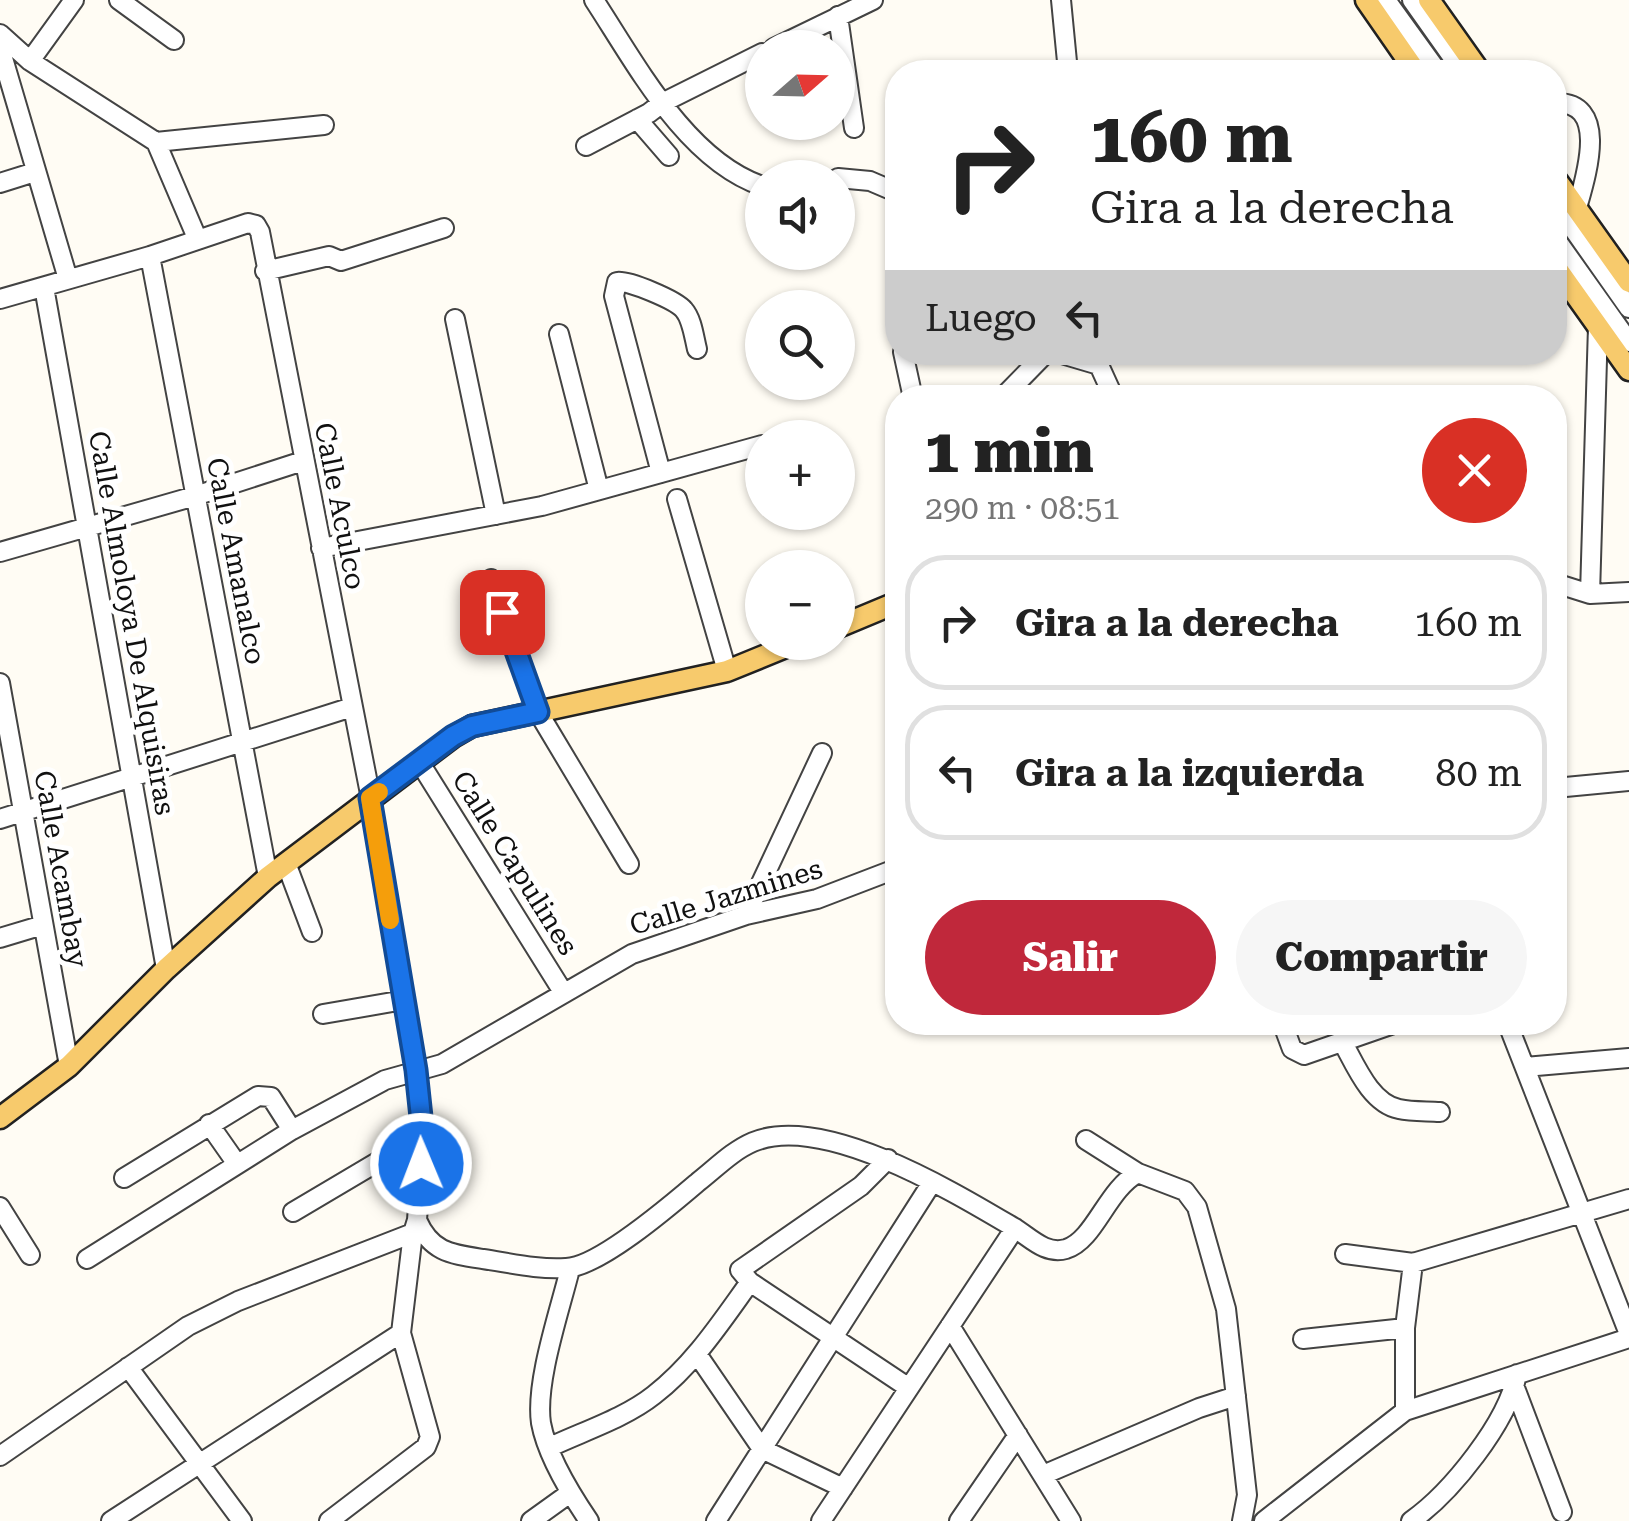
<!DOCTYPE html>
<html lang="es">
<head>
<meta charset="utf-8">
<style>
  :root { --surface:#fff; --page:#f6f6f6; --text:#222; --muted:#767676; --line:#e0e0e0; --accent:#c0283b }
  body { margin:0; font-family:"Roboto Serif",serif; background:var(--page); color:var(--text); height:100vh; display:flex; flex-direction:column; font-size:38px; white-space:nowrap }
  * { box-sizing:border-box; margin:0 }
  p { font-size:32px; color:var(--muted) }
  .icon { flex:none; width:55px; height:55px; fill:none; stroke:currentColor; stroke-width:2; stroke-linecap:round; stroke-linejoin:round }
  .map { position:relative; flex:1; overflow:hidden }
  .side { position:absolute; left:885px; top:385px; width:682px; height:650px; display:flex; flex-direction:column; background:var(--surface); border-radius:40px; box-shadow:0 2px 8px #0004 }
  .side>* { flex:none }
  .top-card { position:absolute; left:885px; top:60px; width:682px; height:305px; border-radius:40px; box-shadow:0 2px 8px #0004; background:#fff; color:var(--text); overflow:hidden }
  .needle { width:65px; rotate:70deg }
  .buttons { position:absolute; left:745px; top:30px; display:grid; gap:20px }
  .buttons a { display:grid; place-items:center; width:110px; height:110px; border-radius:50%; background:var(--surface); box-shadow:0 2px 8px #0004; font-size:50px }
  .pin { position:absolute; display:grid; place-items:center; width:85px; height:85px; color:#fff; margin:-42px; border-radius:20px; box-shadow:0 5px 15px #0006 }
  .me { position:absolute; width:110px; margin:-55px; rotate:359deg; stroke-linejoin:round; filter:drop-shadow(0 0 8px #0008) }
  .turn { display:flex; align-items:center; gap:35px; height:210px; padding:0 40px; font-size:45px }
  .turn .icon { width:130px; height:130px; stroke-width:2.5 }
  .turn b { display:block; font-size:70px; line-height:85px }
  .then { display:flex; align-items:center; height:95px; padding:0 40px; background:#0003; gap:20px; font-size:38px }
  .round { display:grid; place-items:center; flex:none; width:105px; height:105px; border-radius:52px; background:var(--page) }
  .overview { display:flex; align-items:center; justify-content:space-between; height:170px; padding:0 40px }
  h1 { font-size:60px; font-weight:800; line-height:75px }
  .action { display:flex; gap:20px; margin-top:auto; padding:20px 40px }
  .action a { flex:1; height:115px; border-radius:60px; background:var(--accent); color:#fff; font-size:40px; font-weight:800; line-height:115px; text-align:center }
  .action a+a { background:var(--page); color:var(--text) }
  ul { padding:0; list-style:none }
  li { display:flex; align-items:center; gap:30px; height:135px; margin:0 20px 15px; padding:0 20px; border:5px solid var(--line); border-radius:40px }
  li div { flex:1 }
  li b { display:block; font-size:38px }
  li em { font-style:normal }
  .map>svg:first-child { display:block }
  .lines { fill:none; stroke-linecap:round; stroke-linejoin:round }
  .minor-casing { stroke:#434343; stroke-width:22 }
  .major-casing { stroke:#212121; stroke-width:25 }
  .minor { stroke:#fff; stroke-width:18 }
  .major { stroke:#f7ca6c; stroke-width:20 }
  .route-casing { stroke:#114b97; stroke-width:25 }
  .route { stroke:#1a73e8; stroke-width:18 }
  .slow { stroke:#f59e0b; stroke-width:18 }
  .labels { text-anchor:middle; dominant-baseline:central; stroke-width:10; stroke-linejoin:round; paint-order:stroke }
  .street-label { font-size:28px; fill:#101010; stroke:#fff }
</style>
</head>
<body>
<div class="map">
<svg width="1629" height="1521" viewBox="0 0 1629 1521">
  <rect width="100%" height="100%" fill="#fffcf4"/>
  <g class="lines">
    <!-- minor casing -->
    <g class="minor-casing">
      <path id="minor" d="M119,0l55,40
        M594,0c42,64 92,160 168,186
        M1061,0l7,72
        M1386,0l52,72
        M1412,0l51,72
        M838,16l16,112
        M0,34l30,27 126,81 41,96
        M0,48l68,231
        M774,48l99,-48
        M30,61l44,-61
        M1555,103c55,-2 31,73 22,105
        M637,119l32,37
        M156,142l168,-17
        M586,146l63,-33 13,-10 100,-50
        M838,178l32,3 28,12
        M0,183l35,-11
        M1555,203l74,105
        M1555,238l74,104
        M150,256l118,621
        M265,271l64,-15 12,5 103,-33
        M44,287l122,682
        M0,299l150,-43 98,-33 8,2 4,7 111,567 45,271 7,65 -6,85 -4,13 -12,100 29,104 -4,10 -97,74
        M455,319l41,196
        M559,334l40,156
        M903,352l10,46
        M1055,352l44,13
        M1098,352l1,13 15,33
        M1002,398l45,-46
        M789,438l4,-2
        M661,473l-47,-177 3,-14c11,-2 59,18 67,28 8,9 10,27 13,39
        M677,499l50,172
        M321,548l221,-42 220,-61
        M0,552l195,-56 108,-35
        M491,579l47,133 91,152
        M1555,583l35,11 39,-2
        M1590,594l8,-268
        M0,683l69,383
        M420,763l143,229
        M1555,788l74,-7
        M0,819l352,-112
        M286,863l26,69
        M746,915l76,-162
        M0,938l43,-13
        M323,1014l81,-14
        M1282,1022l10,27 12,6 95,-33
        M1507,1022l122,312
        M1342,1041c13,23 28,62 57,68 13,3 28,2 41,3
        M1525,1067l104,-9
        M209,1124l28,40
        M1086,1140l52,33 47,18 12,16 29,102 21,186 -5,26
        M888,1159l-27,27 -121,84 10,12 159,106
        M124,1178l134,-82 13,1 21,33
        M0,1207l30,48
        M293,1212l130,-77
        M417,1220c14,32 33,34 66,39 27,4 56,11 83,9 33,-1 105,-63 132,-86 18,-14 34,-31 55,-40 70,-29 199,49 260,85 17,10 32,28 53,22 29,-9 41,-60 72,-76
        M1345,1254l68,9 216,-64
        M87,1259l205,-129 93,-50 57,-16 190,-110 114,-39 71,-16 81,-31
        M570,1269c-10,41 -35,113 -29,154 6,33 29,70 48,98
        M950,1326l121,195
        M1303,1339l102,-11
        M697,1354l65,95 81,39
        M128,1367l114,154
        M1515,1388l47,124
        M1405,1411v-83l8,-65
        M550,1447c34,-16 75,-29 104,-52 40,-31 67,-73 96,-113
        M0,1456l188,-130 50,-25 175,-68
        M1043,1475l156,-67 37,-12
        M111,1521l290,-188
        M531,1521l39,-28
        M716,1521l215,-337
        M821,1521l194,-293
        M959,1521l59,-86
        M1264,1521l141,-110 224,-73
        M1411,1521c40,-28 97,-99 106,-147"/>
    </g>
    <!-- major casing -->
    <g class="major-casing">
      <path id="major" d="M1366,0l50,72
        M1429,0l51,72
        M1555,178l74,104
        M1555,266l74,104
        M838,627l60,-25
        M0,1118l69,-52 97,-97 102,-92 185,-140 19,-11 255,-55 71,-29"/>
    </g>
    <!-- minor -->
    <use href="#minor" class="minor"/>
    <!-- major -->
    <use href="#major" class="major"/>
  </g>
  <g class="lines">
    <!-- route casing -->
    <g class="route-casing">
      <path id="route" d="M421,1164l2,-28 -7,-66 -46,-272 83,-62 19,-10 66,-14 -36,-100"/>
    </g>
    <!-- route -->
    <use href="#route" class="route"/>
    <!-- slow -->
    <path class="slow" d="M379,792l-9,6 20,122"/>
  </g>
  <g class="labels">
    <!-- street labels -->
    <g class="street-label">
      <text transform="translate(340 506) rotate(79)">Calle Aculco</text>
      <text transform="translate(236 561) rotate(79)">Calle Amanalco</text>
      <text transform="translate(132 623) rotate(80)">Calle Almoloya De Alquisiras</text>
      <text transform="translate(515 863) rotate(58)">Calle Capulines</text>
      <text transform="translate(61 869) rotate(80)">Calle Acambay</text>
      <text transform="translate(726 897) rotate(-17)">Calle Jazmines</text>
    </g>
  </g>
</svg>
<div class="buttons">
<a><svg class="needle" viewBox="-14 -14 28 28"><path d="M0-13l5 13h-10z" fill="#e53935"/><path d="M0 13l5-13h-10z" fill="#767676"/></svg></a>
<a><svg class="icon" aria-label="sound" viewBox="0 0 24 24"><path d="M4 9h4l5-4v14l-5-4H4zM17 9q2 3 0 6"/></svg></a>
<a><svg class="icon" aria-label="search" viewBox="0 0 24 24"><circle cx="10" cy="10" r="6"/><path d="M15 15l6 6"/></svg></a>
<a>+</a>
<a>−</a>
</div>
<div class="pin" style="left:502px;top:612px;background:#d93025"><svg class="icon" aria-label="arrive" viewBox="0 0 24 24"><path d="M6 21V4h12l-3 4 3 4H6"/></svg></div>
<svg class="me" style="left:421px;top:1164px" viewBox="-20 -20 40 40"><circle r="17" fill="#1a73e8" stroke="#fff" stroke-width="3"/><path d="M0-11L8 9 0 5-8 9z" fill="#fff"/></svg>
<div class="top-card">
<div class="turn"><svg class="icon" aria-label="right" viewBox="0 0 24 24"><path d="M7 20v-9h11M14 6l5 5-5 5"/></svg><div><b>160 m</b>Gira a la derecha</div></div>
<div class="then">Luego<svg class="icon" aria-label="left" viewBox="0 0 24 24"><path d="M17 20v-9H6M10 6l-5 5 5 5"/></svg></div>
</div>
<section class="side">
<div class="overview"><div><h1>1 min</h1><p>290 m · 08:51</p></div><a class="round" style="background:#d93025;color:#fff"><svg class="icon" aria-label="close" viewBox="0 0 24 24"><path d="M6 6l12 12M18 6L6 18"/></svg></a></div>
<ul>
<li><svg class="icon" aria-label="right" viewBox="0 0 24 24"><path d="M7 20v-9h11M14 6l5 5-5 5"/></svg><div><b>Gira a la derecha</b></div><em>160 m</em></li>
<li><svg class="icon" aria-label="left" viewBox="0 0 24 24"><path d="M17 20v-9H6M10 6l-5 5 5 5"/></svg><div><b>Gira a la izquierda</b></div><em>80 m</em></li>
</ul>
<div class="action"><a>Salir</a><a>Compartir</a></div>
</section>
</div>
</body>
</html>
